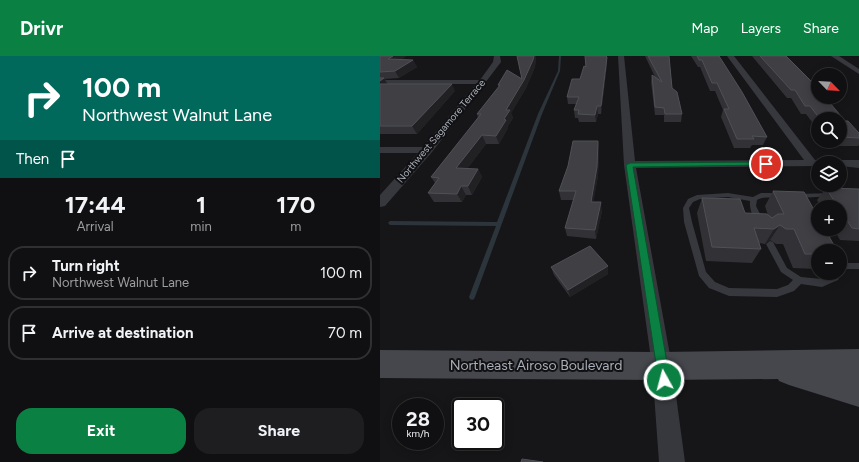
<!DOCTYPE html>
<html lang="en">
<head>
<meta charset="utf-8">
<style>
  :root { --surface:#101012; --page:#1e1e20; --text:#f1f3f6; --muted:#9c9d9f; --line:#303032; --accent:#0b8043 }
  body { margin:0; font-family:Figtree,sans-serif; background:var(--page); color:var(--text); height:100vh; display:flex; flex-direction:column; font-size:15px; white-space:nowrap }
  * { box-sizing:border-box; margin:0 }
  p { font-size:13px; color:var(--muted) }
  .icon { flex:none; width:22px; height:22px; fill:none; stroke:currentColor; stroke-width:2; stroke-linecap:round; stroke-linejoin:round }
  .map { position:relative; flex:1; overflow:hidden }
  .panel { display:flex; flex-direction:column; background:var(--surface); width:380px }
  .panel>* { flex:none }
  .top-card { background:#00695c; color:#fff; overflow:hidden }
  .needle { width:26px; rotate:115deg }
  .fabs { position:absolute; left:431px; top:12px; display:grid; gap:8px }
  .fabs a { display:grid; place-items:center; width:36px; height:36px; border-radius:50%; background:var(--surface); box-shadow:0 2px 10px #0003,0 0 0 1px var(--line); font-size:20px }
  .speed { position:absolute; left:12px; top:342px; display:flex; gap:8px; font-size:20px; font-weight:700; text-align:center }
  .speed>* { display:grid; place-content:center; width:52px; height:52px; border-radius:50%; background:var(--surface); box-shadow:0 2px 10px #0003,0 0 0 1px var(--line); line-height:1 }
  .speed small { font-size:10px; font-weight:400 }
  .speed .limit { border:2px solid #111; border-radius:6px; background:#fff; color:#111 }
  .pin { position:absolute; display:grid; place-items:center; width:34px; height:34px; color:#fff; margin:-17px; border:2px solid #fff; border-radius:50%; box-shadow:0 1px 4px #0007 }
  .me { position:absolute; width:44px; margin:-22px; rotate:353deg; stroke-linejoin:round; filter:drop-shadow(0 0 3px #0008) }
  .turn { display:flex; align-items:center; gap:14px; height:84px; padding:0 16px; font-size:18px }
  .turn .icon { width:52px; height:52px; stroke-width:2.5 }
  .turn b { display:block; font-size:28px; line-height:34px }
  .then { display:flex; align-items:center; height:38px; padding:0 16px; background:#0003; gap:8px; font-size:15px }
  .eta { display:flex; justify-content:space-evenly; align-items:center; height:68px; text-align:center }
  .eta b { font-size:24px; font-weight:700; line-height:28px }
  .button { display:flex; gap:8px; margin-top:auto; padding:8px 16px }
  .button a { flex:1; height:46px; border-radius:16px; background:var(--accent); color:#fff; font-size:16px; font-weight:700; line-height:46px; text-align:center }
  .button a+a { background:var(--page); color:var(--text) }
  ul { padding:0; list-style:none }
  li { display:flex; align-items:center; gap:12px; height:54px; margin:0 8px 6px; padding:0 8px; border:2px solid var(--line); border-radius:16px }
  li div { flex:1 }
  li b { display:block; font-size:15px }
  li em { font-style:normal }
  header { display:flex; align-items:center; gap:24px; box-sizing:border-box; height:56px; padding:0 20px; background:var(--accent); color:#fff }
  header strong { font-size:19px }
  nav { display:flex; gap:22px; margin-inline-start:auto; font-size:14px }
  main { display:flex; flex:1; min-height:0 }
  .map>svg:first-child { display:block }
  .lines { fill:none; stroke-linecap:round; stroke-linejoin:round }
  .stream { fill:#2c353c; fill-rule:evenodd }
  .lane { fill:#37383d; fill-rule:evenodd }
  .street { fill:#37383d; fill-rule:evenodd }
  .secondary { fill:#45474d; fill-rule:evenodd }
  .wall { fill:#323236 }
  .shaded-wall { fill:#212124 }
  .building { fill:#3f3f44; stroke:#4f5156 }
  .route { fill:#0b8043; stroke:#07532c }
  .labels { text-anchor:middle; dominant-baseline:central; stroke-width:4; stroke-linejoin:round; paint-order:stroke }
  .far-street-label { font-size:10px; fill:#a8adb8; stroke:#111113 }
  .near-street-label { font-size:14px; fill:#a8adb8; stroke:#111113 }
</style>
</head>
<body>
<header>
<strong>Drivr</strong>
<nav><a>Map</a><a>Layers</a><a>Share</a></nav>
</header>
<main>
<section class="panel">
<div class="top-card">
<div class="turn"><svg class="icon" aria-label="right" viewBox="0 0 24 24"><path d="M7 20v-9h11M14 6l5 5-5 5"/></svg><div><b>100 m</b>Northwest Walnut Lane</div></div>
<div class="then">Then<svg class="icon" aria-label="arrive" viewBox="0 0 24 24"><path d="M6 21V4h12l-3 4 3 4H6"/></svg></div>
</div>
<div class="eta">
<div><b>17:44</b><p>Arrival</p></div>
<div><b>1</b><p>min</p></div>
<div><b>170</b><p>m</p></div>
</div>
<ul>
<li><svg class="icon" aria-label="right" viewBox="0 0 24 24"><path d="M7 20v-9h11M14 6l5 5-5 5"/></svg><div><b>Turn right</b><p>Northwest Walnut Lane</p></div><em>100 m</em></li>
<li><svg class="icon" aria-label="arrive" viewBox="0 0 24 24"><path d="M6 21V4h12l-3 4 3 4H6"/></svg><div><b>Arrive at destination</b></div><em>70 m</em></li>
</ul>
<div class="button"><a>Exit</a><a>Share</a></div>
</section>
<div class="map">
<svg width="479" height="406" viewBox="0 0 479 406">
  <rect width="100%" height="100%" fill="#161618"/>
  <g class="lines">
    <!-- stream -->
    <path class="stream" d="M179,0h2l-1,15 -18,43 -67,183 -1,2 -2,1 -2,-1 -1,-2 27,-71 -106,-1 -2,-2 2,-2 107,1 41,-108 20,-43z"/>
    <!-- lane -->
    <path class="lane" d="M348,137l25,4 8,-4h19l3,2c-7,5 -18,0 -26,5l-1,6 8,16 -4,3c-7,-4 -11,-17 -10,-24l-22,-4 -28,2 -7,3 -4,6 3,14 14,50 9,10 14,6 48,1 11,-4 5,-5 -12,-8 -15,-28 4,-3 3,1 14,26 14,9 21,2 10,-3 1,-3h7v-2l1,2 -3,7 -16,7 -21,-3 -7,7 -17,6 -48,-1 -20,-8 -10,-12 -15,-54 -1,-14 5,-9 9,-4z
      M452,137l3,2 -1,1 -36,2 -3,-2 3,-2z
      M460,207h19v6h-19z"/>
    <!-- street -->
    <path class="street" d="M114,0h6l1,6 -29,38 -40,52 -47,54 -5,1v-12l38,-42h-38v-6h43l53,-63h-96v-4h100l13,-18z
      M238,0h6l11,105 169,-1 -77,-104h7l81,104 7,1 2,2h-6v3l-182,2 36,198 13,96h-26l-7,-96 -28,-201z
      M451,0h8l20,13v5z
      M460,104h19v8l-19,-2v-3h-6z"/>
    <!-- secondary -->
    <path class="secondary" d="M479,293v58l-70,-22 -10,-4 -1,-2 -116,1 -282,-2v-28l282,2z"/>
  </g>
  <!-- wall -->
  <path class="wall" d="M0,0h26l-4,3 11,1 4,7 -18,11 -14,1 3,5 67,7 -38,43h-37z
    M137,0h19l-1,11 -9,21 -15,25 2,5 -5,8v2l-9,16h-13l-19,25h11l4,8 -10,18h-6l-4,7h-28l-6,-9 7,-10 -4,-6 47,-59 -1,-4 22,-27 -1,-2 24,-6z
    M265,0h24l3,32 10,26 -1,8h-17v-7h-9l-4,-33 1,-7 3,2z
    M311,0h28l48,81 -4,8h-11l-2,3h-16l-13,-31 2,-7 -8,-19h-5l-10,-24h-2z
    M372,0h34l59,65 14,12v12l-1,1h-28l-4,-5h14v-22h-22v11l-12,-16h-5l-10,-16h-4z
    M227,1v7l-6,50h-3l-2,8h-17l-1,-4h-3l-1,-8 2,-6h-8l-1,-7 13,-18 6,-12z
    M218,85l1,8 -1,27 -5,26 9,9 -6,28 -29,-3 -2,-8 9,-28h-13l-2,-9z
    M446,132l33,1v52l-19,-1 -6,-11h6v-22h-19l-4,-7z
    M393,135l45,60v18l-25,-1 -10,-24h-7l-6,-4 -5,4 -6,-1 2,6 -9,14 -46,-2 -9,-48 5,-15 43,15 23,2 -3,-9z
    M228,210v8l-38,23 -16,-22 -3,-8z"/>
  <!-- shaded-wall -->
  <path class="shaded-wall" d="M13,0h13l-14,10 -4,-7z
    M154,0h2l-1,11 -9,21 -15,25 2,5 -5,8v2l-9,16 -3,-8 8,-17 2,-9z
    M227,1v7l-6,50v-8z
    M33,4l4,7 -18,11 -4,-7z
    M4,22l4,8 -8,5v-10z
    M72,28l3,7 -38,43 -5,-8z
    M217,50l1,8 -2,8 -1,-7z
    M102,79l4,9 -25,33 -5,-9z
    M218,85l1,8 -1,27 -6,34 -1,-8z
    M98,113l4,8 -10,18 -4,-9z
    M81,130l5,9 -4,7 -5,-8z
    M221,146l1,9 -6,28 -1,-9z
    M400,169l-10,15 -5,4 9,-15z
    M228,210v8l-38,23 -2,-7z"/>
  <!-- building -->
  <path class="building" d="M0,0h13l-5,3 25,1 -18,11 -15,1z
    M137,0h17l-1,4 -9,20 -18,30h4l-6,9 2,1 -10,16 -14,-1 -26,33 22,1 -10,17h-7l-4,8 -29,-1 11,-15 -8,-1 50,-63h-4l23,-29h-2l9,-15 15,9z
    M205,0h21l1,1 -6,49h-4l-2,9 -17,-1 1,-4h-5l5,-13h-12l5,-18h8l4,-13 2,1z
    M268,0h21l3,32 5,4 5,22h-17l-1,-6 -9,-1 -3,-32 10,7z
    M317,0h22l23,36 25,45 -15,-1 2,3h-17l-13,-30h5l-12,-26h-5l-10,-23h-3z
    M380,0h26l32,32v9h7l20,24h3l11,12v5l-19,-1v-18h-20l-10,-13h-5l-10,-16h-4z
    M0,22h4l-4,3z
    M0,28h72l-40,42h-32z
    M193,85h25l-1,26 -6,35h10l-6,28 -30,-2 11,-37h-17l9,-25z
    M446,132l33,1v40l-7,-1 -12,-18v-3h-2z
    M393,135l31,1 14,25v12h7l12,22h-19v3h-13l-11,-25h-8l-6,-4 -6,4 -20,-1 7,21 -49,-2 -10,-49 38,1 5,14 22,1 5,4 6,-4h6z
    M210,190l18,20 -40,24 -17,-23z
    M142,403l21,3h-22z"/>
  <!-- route -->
  <path class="route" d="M386,106h3v3l-136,2 37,213 -2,4 -4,2 -5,-2 -33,-219 4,-2z"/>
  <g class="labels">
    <!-- far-street labels -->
    <g class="far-street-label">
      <text transform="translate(61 75) rotate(-50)">Northwest Sagamore Terrace</text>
    </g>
    <!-- near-street labels -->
    <g class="near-street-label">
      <text x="156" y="309">Northeast Airoso Boulevard</text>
    </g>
  </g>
</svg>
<div class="fabs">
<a><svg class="needle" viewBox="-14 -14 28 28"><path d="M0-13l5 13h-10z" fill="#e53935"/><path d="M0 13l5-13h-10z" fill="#9c9d9f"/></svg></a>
<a><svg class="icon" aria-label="search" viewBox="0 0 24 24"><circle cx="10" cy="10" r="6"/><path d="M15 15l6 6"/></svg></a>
<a><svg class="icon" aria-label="layers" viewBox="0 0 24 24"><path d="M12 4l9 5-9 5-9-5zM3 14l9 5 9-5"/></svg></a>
<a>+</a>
<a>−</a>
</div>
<div class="speed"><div>28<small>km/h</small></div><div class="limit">30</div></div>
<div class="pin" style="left:386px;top:108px;background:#d93025"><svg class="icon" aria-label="arrive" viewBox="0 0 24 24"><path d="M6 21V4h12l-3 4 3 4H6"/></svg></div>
<svg class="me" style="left:284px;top:324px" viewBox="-20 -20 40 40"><circle r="17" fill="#0b8043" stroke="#fff" stroke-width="3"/><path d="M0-11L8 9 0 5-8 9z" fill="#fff"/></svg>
</div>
</main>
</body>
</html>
